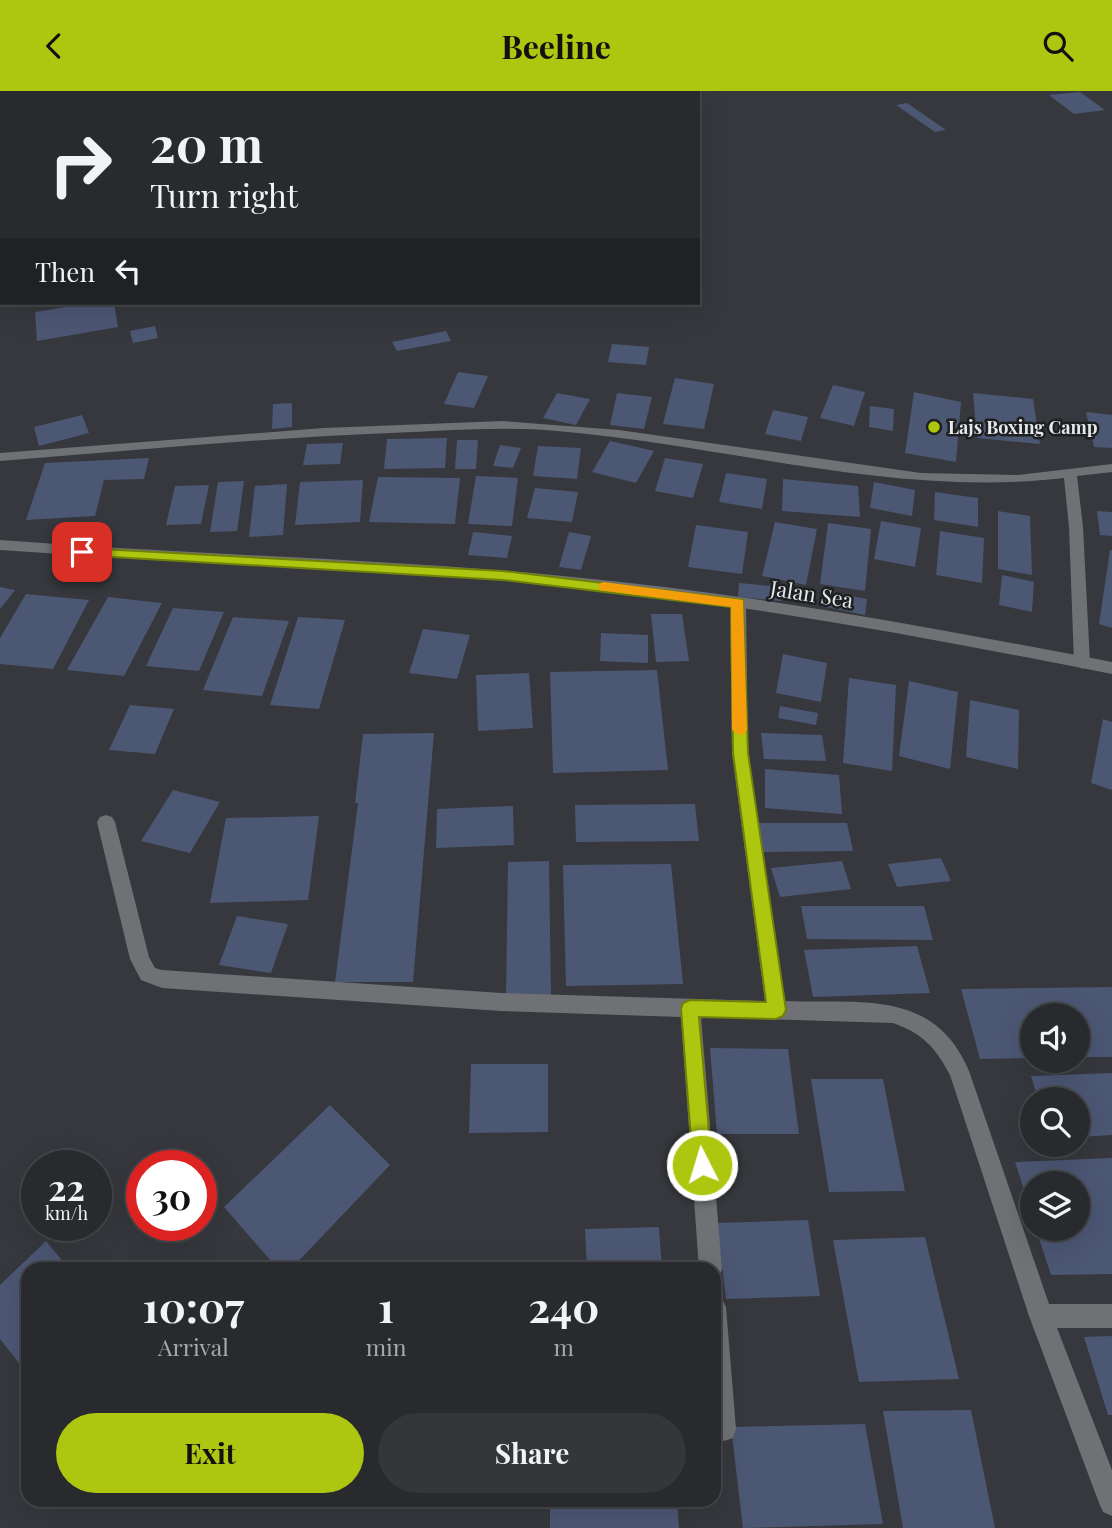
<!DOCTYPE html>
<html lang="en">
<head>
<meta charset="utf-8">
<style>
  :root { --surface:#282a2e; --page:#34363a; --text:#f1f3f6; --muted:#a5a7aa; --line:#44464a; --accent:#adc60f }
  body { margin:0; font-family:"Playfair Display",serif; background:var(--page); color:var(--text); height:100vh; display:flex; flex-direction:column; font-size:26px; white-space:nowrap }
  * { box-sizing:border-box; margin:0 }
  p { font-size:23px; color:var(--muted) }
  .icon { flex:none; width:38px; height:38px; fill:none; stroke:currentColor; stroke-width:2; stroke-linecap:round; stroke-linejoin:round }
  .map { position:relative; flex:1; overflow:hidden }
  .details { position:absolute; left:21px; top:1171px; width:700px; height:245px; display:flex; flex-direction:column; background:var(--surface); border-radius:21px; box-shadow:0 7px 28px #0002,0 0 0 2px var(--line) }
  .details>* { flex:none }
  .hud { position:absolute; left:0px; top:0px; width:700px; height:214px; box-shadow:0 7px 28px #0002,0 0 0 2px var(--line); background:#282a2e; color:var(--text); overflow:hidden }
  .tools { position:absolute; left:1020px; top:912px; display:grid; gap:14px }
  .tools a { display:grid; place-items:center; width:70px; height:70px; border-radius:50%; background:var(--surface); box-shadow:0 7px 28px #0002,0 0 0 2px var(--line); font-size:35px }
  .speed { position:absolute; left:21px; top:1059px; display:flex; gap:14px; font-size:35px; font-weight:700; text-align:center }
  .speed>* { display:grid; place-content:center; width:91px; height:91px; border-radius:50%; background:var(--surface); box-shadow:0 7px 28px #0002,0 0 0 2px var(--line); line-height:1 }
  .speed small { font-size:18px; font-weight:400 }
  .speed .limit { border:10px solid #d22; background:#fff; color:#111 }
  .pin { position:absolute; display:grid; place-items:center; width:60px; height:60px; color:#fff; margin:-30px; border-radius:14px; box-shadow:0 4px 10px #0006 }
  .me { position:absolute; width:77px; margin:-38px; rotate:355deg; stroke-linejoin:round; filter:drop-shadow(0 0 5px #0008) }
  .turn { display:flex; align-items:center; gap:24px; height:147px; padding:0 35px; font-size:32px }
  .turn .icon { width:91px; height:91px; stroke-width:2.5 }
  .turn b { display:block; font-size:49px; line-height:60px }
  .then { display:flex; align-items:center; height:66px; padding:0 35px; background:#0003; gap:14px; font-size:26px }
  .eta { display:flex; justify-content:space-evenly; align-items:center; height:119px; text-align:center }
  .eta b { font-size:42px; font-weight:700; line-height:49px }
  .primary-button { display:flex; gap:14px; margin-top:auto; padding:14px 35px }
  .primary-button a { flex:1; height:80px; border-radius:42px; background:var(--accent); color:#111; font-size:28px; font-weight:700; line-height:80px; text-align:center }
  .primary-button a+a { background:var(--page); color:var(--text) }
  header { display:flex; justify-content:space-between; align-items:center; height:91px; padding:0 35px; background:var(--accent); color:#111; font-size:32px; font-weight:700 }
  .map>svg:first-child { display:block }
  .building { fill:#4c5774 }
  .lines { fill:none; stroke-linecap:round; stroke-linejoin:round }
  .minor { fill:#707174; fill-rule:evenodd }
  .tertiary { fill:#707174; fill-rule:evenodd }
  .route { fill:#adc60f; stroke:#70810a; stroke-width:2 }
  .slow { fill:#f59e0b }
  .poi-dot { fill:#adc60f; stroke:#1e1f21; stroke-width:2.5 }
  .labels { text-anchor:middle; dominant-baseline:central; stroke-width:5; stroke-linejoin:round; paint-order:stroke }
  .far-poi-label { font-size:18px; font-weight:bold; fill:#e6e8eb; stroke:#1e1f21; text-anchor:start }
  .street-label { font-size:21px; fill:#e6e8eb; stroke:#1e1f21 }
</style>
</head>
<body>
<header><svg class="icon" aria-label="back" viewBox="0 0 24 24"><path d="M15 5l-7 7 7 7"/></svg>Beeline<svg class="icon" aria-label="search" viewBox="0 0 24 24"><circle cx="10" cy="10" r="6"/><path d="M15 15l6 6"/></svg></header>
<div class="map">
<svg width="1112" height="1437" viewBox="0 0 1112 1437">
  <rect width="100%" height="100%" fill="#36383d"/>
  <!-- building -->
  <path class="building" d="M1080,1l25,18 -31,4 -25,-19z
    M907,12l39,27 -11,2 -39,-27z
    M92,212h22l4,24 -81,14 -2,-29z
    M155,235l3,12 -25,5 -3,-12z
    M446,240l5,10 -54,10 -5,-9z
    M612,253l37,3 -3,18 -38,-3z
    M458,281l30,4 -14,32 -30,-4z
    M675,287l39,6 -10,45 -41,-5z
    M833,294l32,7 -11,34 -34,-8z
    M914,301l47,10 -5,60 -51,-9z
    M557,302l33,6 -14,26 -33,-7z
    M617,302l35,4 -8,32 -34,-4z
    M973,302l60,6 7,45 -63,-6z
    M292,312v24l-20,2 1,-25z
    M870,315l24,3 -1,22 -24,-4z
    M773,319l35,7 -7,24 -36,-7z
    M1086,321l26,3v33l-18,-1z
    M82,324l7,18 -50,13 -5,-19z
    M447,347l-2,30 -61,1 3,-30z
    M457,349h21l-2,29h-21z
    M610,350l44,10 -18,32 -44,-11z
    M343,352l-3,21 -37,1 4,-21z
    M500,354l21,3 -8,20 -20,-2z
    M538,355l43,2 -4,31 -44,-3z
    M149,367l-5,21 -40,1 -9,36 -69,4 19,-57z
    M665,367l38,6 -10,34 -38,-7z
    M726,382l41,6 -5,30 -43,-7z
    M476,385l42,2 -6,48 -44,-2z
    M378,386l82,1 -5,46 -86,-2z
    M783,388l75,7 2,31 -78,-6z
    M363,389l-3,42 -65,3 5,-43z
    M244,390l-7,50 -27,1 8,-50z
    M874,391l41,8 -3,26 -42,-8z
    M287,393l-4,51 -34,2 6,-51z
    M209,394l-8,39 -35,1 9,-39z
    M535,397l43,4 -6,30 -45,-4z
    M935,401l43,6v29l-44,-7z
    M998,420l32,5 2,59 -34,-6z
    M1097,420l15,1v24l-12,-1z
    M881,430l40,7 -6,39 -41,-8z
    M775,431l42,7 -11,56 -44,-9z
    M828,432l43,6 -6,62 -45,-7z
    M696,434l52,7 -6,42 -54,-7z
    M940,440l44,7 -2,45 -46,-8z
    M473,441l39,4 -5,22 -39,-3z
    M569,441l22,4 -10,34 -22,-3z
    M1110,459h2v78l-13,-4z
    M1002,484l32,7 -2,30 -33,-7z
    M739,492l43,4 -1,14 -43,-4z
    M0,496l15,3 -15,19z
    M823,500l44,8 -2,16 -44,-9z
    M26,503l63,6 -36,69 -53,-5v-26z
    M108,506l54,6 -38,73 -57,-6z
    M173,517l51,4 -25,59 -53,-5z
    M651,523h31l7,47 -33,1z
    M233,526l56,4 -27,75 -59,-6z
    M298,526l47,3 -26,89 -49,-4z
    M423,538l47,6 -13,44 -48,-6z
    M601,542l47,2v28l-48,-2z
    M783,563l44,9 -6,39 -45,-9z
    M657,579l11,100 -115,3 -3,-101z
    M529,582l4,55 -55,3 -2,-56z
    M849,587l47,7 -4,86 -49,-8z
    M909,590l49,11 -8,77 -51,-13z
    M970,609l49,10 -1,59 -52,-12z
    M130,614l44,4 -19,45 -46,-4z
    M780,615l38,7 -2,12 -38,-7z
    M1103,628l9,3v68l-21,-7z
    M434,642l-21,249h-78l23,-179h-3l8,-69z
    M761,642l61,2 4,26 -62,-2z
    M765,678l74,6 3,39 -77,-6z
    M173,699l47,12 -30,51 -49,-12z
    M695,713l4,37 -123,1 -1,-37z
    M513,715l1,39 -78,3 1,-39z
    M319,725l-11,84 -98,3 16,-85z
    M758,732h89l6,28 -91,1z
    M941,767l10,23 -54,6 -9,-23z
    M549,770l2,135 -45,1 2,-135z
    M842,770l9,28 -71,8 -9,-29z
    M671,773l12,120 -117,2 -3,-121z
    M801,815h123l9,34 -126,-1z
    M237,825l51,8 -17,49 -52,-8z
    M917,855l13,47 -117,4 -9,-47z
    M1112,896v70h-34v-42h-46v43l-52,1 -19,-70z
    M710,957l78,1 11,85h-82z
    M471,973h77v68l-79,1z
    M1112,982v62l-34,2v-38h-40l-7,-23z
    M811,988h72l22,112 -76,1z
    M330,1014l60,60 -99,104h-13l-54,-62z
    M1112,1067v116l-61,1 -15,-46h42v-46h-46v31l-17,-52z
    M808,1129l12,76 -94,3 -9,-76z
    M659,1136l3,42h-75l-2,-40z
    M925,1146l34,142 -100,3 -26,-142z
    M46,1150l23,28h-41v101l-2,2 -26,-33v-54z
    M1112,1245v79h-4l-24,-78z
    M971,1319l24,118h-92l-20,-117z
    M865,1333l18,100 -140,4 -12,-101z
    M550,1409h127l2,28h-129z"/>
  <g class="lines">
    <!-- minor -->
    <path class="minor" d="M0,184h2v6h-2z
      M503,330l116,9 302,43 97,2 94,-11v8l-35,4 6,51 7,136 -8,6 -8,-6 -5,-136 -5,-49c-170,20 -338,-33 -507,-47 -55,-5 -111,0 -166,2 -131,5 -261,18 -391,28v-8l324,-25z
      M738,507l8,5 2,150 37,248c75,3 149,-13 184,70l80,233h63v24h-55l55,142v46l-9,-4 -4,-9 -70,-187 -79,-241c-14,-27 -28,-42 -57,-52l-192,-6 21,252 -3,8 -5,2v-10h-15l-18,-252 -180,-6 -339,-23 -21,-8 -11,-21 -33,-137 3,-5 6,-2 6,2 3,5 34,135 6,11 7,2 339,23 264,8 -33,-248 -2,-150z
      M714,1204l8,4 4,8 10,122 -3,9 -9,3 -10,-6z"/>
    <!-- tertiary -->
    <path class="tertiary" d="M0,449c191,15 382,18 573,37 181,17 360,51 539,85v12c-178,-35 -358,-69 -539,-87 -191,-19 -382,-23 -573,-37z"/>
  </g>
  <!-- route -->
  <path class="route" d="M82,457l421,23 240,29 5,153 38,257 -3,6 -7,3 -77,-2 13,148 -3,7 -7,3 -7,-3 -2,-7 -12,-156 2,-6 7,-3 76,2 -33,-249 -2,-146 -228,-27 -425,-25 -2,-3z"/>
  <!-- slow -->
  <path class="slow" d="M603,491l140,18 4,130 -3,4 -5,1 -7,-5 -1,-123 -132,-17v-6z"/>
  <!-- markers -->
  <circle class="poi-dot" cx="934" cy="336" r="7"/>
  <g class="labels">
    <!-- far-poi labels -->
    <g class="far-poi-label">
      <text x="948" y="336">Lajs Boxing Camp</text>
    </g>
    <!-- street labels -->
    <g class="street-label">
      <text transform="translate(812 502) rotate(9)">Jalan Sea</text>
    </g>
  </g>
</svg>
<div class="tools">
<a><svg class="icon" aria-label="sound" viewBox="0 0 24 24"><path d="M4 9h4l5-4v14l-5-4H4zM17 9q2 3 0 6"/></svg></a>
<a><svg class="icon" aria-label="search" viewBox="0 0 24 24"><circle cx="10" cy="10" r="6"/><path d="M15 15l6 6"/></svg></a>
<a><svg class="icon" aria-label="layers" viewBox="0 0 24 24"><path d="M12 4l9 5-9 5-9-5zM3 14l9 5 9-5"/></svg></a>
</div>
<div class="speed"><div>22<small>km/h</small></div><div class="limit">30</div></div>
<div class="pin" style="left:82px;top:461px;background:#d93025"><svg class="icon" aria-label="arrive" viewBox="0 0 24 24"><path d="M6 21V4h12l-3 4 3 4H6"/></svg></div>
<svg class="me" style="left:702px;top:1074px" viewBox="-20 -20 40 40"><circle r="17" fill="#adc60f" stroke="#fff" stroke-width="3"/><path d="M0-11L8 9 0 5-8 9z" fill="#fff"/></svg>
<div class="hud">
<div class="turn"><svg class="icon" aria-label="right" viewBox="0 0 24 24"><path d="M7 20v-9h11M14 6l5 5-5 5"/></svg><div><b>20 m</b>Turn right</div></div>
<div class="then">Then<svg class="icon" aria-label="left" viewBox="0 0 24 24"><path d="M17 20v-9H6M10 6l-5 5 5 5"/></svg></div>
</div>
<section class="details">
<div class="eta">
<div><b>10:07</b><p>Arrival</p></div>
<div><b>1</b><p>min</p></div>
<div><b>240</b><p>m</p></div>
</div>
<div class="primary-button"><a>Exit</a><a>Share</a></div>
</section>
</div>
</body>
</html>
